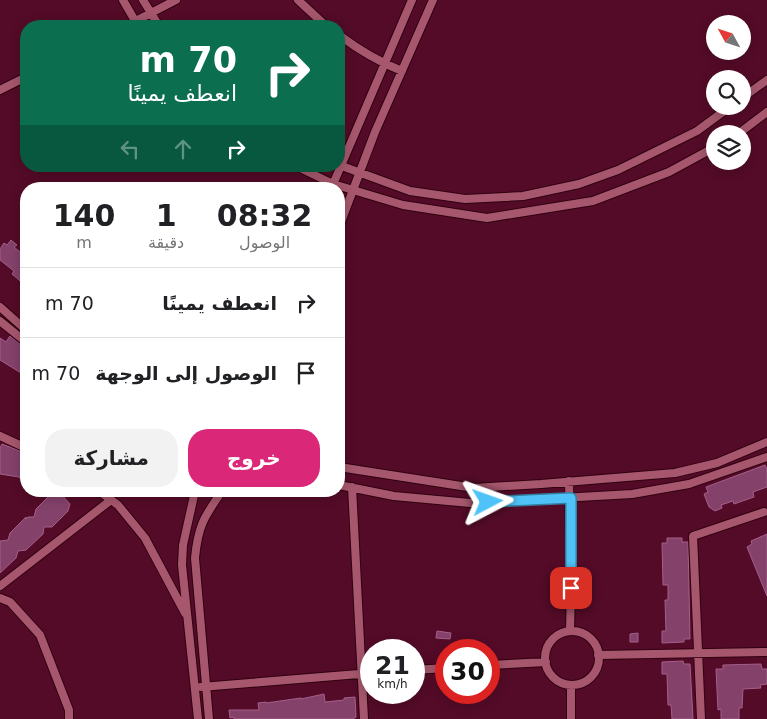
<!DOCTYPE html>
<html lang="ar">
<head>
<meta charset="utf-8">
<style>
  :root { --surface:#fff; --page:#f2f2f2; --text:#202124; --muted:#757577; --line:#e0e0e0; --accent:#db2777 }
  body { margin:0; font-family:"DejaVu Sans","Noto Naskh Arabic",sans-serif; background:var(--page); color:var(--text); direction:rtl; height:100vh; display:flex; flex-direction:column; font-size:19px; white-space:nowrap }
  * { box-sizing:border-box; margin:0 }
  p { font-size:16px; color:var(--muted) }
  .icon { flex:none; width:28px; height:28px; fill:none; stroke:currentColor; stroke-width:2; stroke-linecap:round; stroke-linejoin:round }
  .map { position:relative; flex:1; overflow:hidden; direction:ltr }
  .panel { position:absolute; left:20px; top:182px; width:325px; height:315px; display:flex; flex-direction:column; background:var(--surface); border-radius:20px; box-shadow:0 2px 12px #0003; direction:rtl }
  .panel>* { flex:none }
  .top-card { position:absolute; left:20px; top:20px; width:325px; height:152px; border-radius:20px; box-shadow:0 2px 12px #0003; direction:rtl; background:#0b6e4f; color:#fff; overflow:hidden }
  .needle { width:32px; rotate:310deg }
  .controls { position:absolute; left:706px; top:15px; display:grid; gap:10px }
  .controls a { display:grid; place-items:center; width:45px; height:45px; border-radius:50%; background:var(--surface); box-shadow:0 2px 12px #0003; font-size:25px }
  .speed { position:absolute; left:360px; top:639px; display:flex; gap:10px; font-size:25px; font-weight:700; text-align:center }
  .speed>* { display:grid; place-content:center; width:65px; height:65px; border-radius:50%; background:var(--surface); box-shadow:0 2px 12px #0003; line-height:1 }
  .speed small { font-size:12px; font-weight:400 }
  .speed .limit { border:8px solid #d22; background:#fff; color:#111 }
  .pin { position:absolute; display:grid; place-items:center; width:42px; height:42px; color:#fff; margin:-21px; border-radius:10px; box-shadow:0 2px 8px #0006 }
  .me { position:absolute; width:55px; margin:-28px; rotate:86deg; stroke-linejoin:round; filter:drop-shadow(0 0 4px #0008) }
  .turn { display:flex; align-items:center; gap:18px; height:105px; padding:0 25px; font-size:22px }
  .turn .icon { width:65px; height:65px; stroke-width:2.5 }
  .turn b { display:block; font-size:35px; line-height:42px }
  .lanes { display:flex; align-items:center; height:48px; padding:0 25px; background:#0003; justify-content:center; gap:25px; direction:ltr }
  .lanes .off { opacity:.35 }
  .eta { display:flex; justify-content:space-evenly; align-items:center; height:85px; text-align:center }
  .eta b { font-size:30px; font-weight:700; line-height:35px }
  .primary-button { display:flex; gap:10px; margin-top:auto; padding:10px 25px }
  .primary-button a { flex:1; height:58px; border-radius:20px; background:var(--accent); color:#fff; font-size:20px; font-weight:700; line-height:58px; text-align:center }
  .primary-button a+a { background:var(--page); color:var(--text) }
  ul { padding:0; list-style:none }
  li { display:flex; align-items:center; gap:15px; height:70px; padding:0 25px; border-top:1px solid var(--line) }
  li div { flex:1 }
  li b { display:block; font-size:19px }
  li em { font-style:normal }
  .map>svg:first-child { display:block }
  .building { fill:#84426b; stroke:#a55f8a }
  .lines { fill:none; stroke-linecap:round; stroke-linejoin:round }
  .minor-casing { stroke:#300011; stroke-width:10 }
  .minor { stroke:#a6576d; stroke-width:8 }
  .route-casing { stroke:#337fa1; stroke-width:12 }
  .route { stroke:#4fc3f7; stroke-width:9 }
</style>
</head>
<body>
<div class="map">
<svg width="767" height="719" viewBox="0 0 767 719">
  <rect width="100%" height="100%" fill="#540b27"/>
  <!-- building -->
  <path class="building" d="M11,240l6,5 -3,2 12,10v29l-14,-12 2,-3 -14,-11v-11l4,-6 3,2z
    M10,336l16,12v28l-26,-16v-22l6,4z
    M2,444l18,7 6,7 -2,5 2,1v22l-7,-9 -19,-3v-26z
    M765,465l2,4v18l-14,5 1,5 -20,7 -1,-3 -12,4 1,3 -7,3 -6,-4 -5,-13 4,-2 -2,-5z
    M60,493l10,11 -2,7 -16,16h-8l-1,7 -17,16 -8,1 -2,7 -16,15v-32l8,-1 2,-7 16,-16v2l2,-2h6l2,-8 15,-15z
    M767,534v62l-20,-49 5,-3 -1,-3z
    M667,538h15v4h6l2,97h-6v3l-22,1v-12h4l-1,-31h3v-15h-5l-1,-42h5z
    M437,631l14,2 -1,6 -14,-1z
    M638,633v9h-8v-8z
    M683,661l1,3h6l3,55h-21l-1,-14h-3l-1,-31h-5v-12z
    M761,664l1,5h5v15l-7,1 1,3 -18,1 -1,19h-3v11h-18v-10l-3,1 -2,-41h7v-4z
    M324,694l1,8 19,-2v-2l11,-1 1,20 -3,2h-119v-2l-4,1 -1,-8h30l-1,-7 8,-1v1l35,-5v1z"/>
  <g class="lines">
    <!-- minor casing -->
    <g class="minor-casing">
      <path id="minor" d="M123,0l15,26
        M143,0l16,26
        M298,0l28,26
        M126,26l50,-26
        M339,35c20,15 40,27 63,36
        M0,90l26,-13
        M742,98l25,-18
        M738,134l29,-22
        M339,165l71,26 55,8 58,-3 56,-12 39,-14 79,-39 34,-25
        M296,166l37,18 70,21 84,13 106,-17 76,-29 46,-25
        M331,189l81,-189
        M339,227l36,-95 58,-132
        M0,307l26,23
        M0,321l26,21
        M0,436l26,12
        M339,467l135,21 67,-4 134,-11 42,-10 50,-21
        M569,481l2,107 -1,43
        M339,485l55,11 76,7 162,-9 57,-10 78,-27
        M352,487l12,232
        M99,491l19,14 27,33 40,75
        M195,491l-12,54 -1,20 16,154
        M0,586l111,-86
        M0,598l10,4 30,33 29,75v9
        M545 658a27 27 0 1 1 54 0a27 27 0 1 1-54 0Z
        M598,655l169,-3
        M489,665l57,-3
        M414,670l32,-2
        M201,687l170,-14
        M209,719l-14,-161c3,-32 9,-41 27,-67
        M571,719v-34
        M701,719l-8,-183 71,-24"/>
    </g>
    <!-- minor -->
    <use href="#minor" class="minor"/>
  </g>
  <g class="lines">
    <!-- route casing -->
    <g class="route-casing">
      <path id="route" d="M488,502l83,-4v90"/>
    </g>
    <!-- route -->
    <use href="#route" class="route"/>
  </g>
</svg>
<div class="controls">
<a><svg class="needle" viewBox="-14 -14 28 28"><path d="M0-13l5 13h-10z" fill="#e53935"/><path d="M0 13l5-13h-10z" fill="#757577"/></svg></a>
<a><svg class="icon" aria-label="search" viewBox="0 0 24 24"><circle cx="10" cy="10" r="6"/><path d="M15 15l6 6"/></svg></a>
<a><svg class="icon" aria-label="layers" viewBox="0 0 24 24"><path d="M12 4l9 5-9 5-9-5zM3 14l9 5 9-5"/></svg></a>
</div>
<div class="speed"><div>21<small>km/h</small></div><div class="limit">30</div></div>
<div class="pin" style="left:571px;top:588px;background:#d93025"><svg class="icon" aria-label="arrive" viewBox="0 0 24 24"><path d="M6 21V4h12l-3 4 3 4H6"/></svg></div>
<svg class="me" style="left:488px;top:502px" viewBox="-20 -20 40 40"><path d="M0-17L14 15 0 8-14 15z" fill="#4fc3f7" stroke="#fff" stroke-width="4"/></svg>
<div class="top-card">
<div class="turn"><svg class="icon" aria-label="right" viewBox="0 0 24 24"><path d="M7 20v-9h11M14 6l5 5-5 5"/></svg><div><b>70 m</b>انعطف يمينًا</div></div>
<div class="lanes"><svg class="icon off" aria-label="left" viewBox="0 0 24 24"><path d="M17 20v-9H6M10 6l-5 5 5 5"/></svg><svg class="icon off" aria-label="ahead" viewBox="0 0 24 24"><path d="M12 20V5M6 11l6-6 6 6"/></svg><svg class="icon" aria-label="right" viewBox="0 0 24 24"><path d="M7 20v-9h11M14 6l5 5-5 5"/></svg></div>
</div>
<section class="panel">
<div class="eta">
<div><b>08:32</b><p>الوصول</p></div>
<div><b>1</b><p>دقيقة</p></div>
<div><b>140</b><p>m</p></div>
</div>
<ul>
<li><svg class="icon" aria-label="right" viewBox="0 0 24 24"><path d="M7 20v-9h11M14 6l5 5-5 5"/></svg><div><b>انعطف يمينًا</b></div><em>70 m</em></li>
<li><svg class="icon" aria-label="arrive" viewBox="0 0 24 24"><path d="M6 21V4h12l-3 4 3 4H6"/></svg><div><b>الوصول إلى الوجهة</b></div><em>70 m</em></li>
</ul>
<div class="primary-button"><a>خروج</a><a>مشاركة</a></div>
</section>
</div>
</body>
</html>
